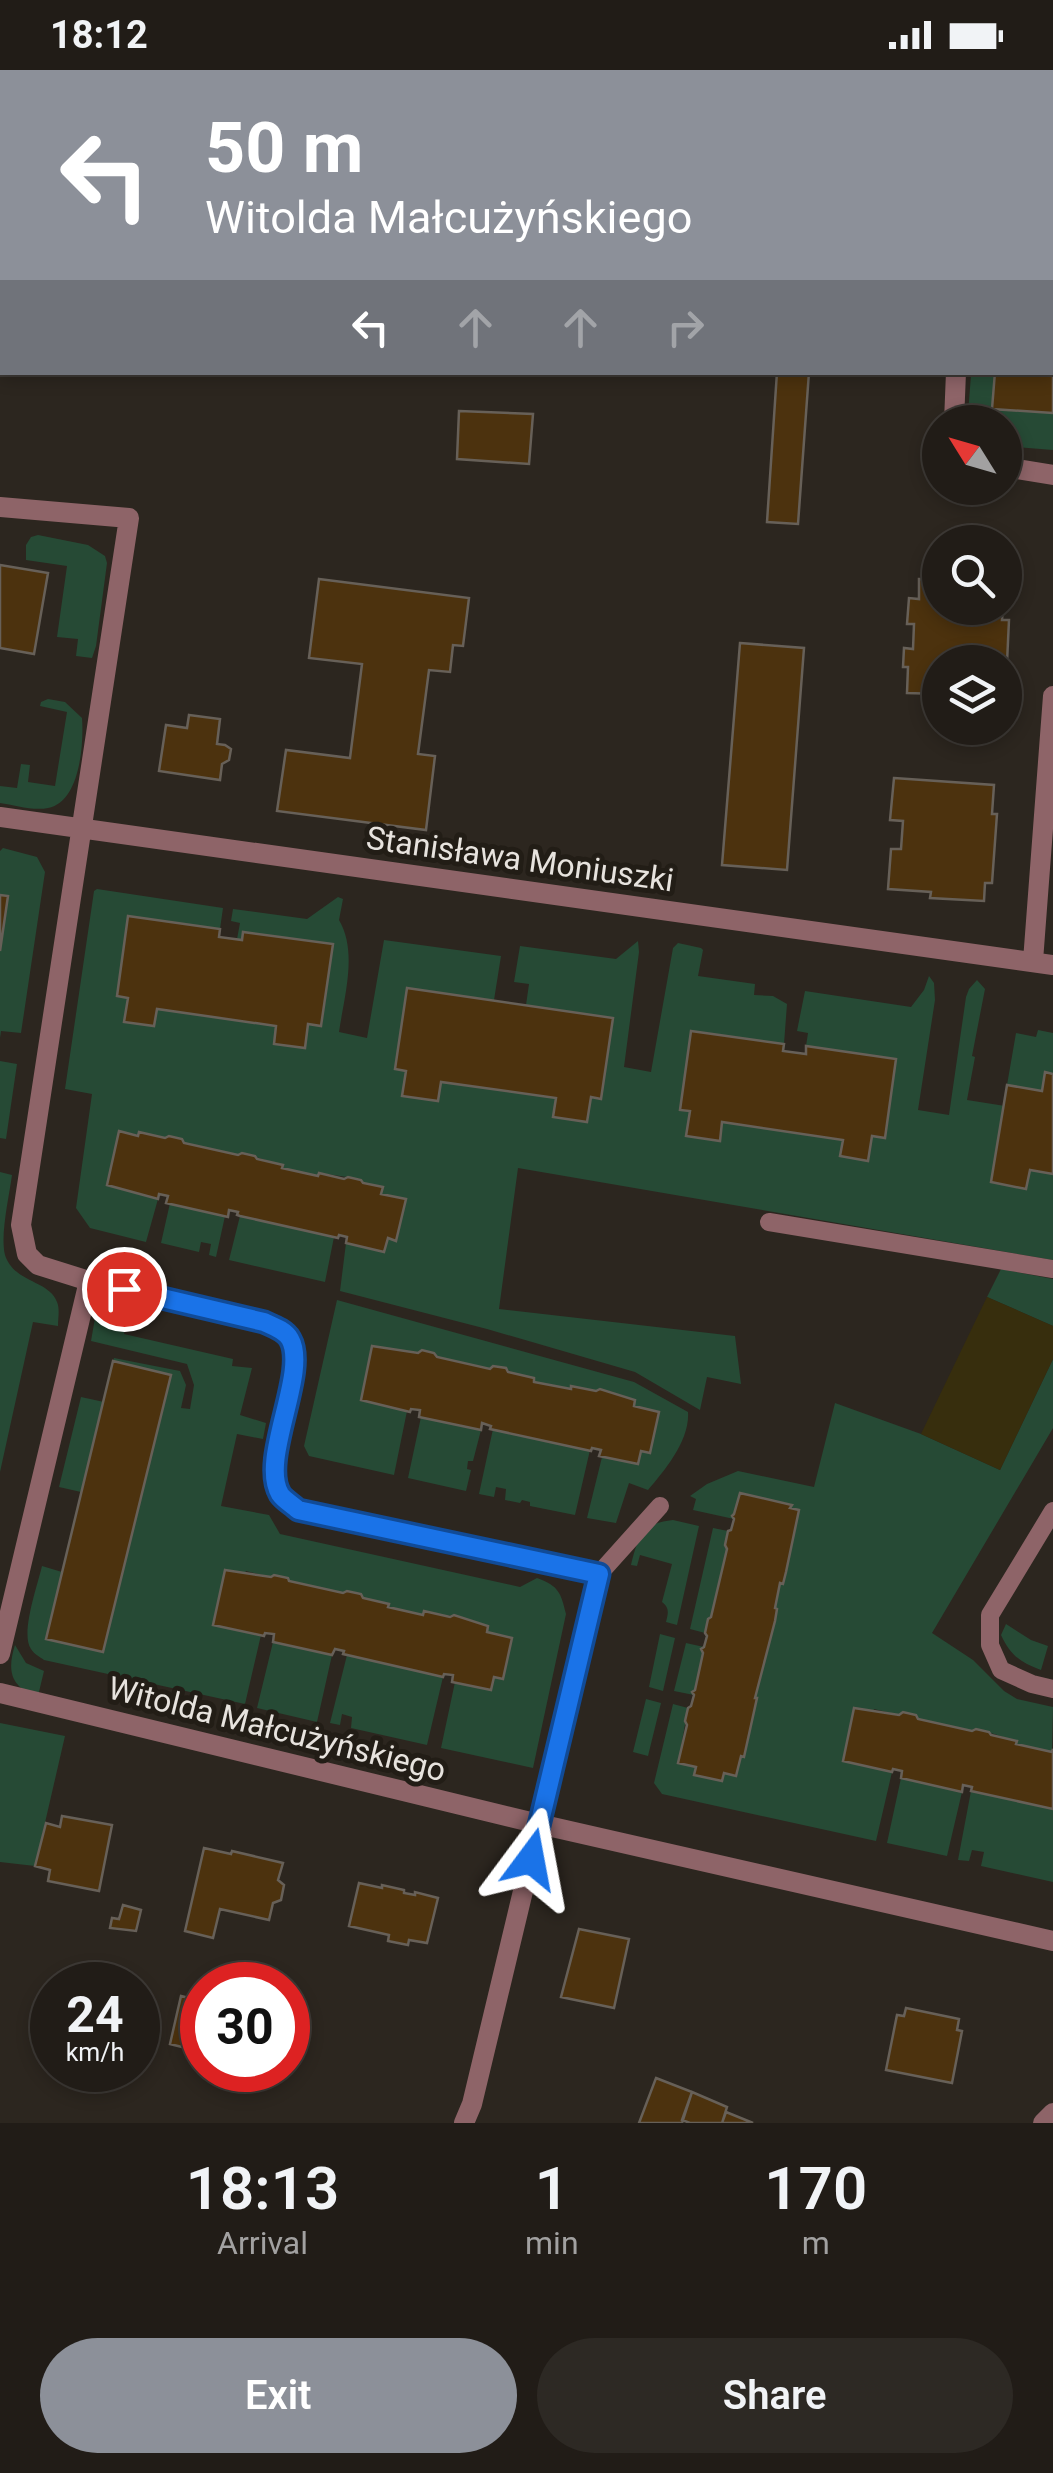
<!DOCTYPE html>
<html lang="en">
<head>
<meta charset="utf-8">
<style>
  :root { --surface:#211c17; --page:#2d2924; --text:#f1f3f6; --muted:#a2a1a1; --line:#3e3a36; --accent:#8c9099 }
  body { margin:0; font-family:Roboto,sans-serif; background:var(--page); color:var(--text); height:100vh; display:flex; flex-direction:column; font-size:38px; white-space:nowrap }
  * { box-sizing:border-box; margin:0 }
  p { font-size:32px; color:var(--muted) }
  .icon { flex:none; width:55px; height:55px; fill:none; stroke:currentColor; stroke-width:2; stroke-linecap:round; stroke-linejoin:round }
  .map { position:relative; height:2053px; overflow:hidden }
  .details { display:flex; flex-direction:column; background:var(--surface); flex:1 }
  .details>* { flex:none }
  .hud { position:absolute; left:0px; top:0px; width:1055px; height:305px; box-shadow:0 5px 15px #0003,0 0 0 2px var(--line); background:#8c9099; color:#fff; overflow:hidden }
  .needle { width:65px; rotate:307deg }
  .buttons { position:absolute; left:922px; top:335px; display:grid; gap:20px }
  .buttons a { display:grid; place-items:center; width:100px; height:100px; border-radius:50%; background:var(--surface); box-shadow:0 5px 15px #0003,0 0 0 2px var(--line); font-size:50px }
  .speed { position:absolute; left:30px; top:1892px; display:flex; gap:20px; font-size:50px; font-weight:700; text-align:center }
  .speed>* { display:grid; place-content:center; width:130px; height:130px; border-radius:50%; background:var(--surface); box-shadow:0 5px 15px #0003,0 0 0 2px var(--line); line-height:1 }
  .speed small { font-size:25px; font-weight:400 }
  .speed .limit { border:15px solid #d22; background:#fff; color:#111 }
  .pin { position:absolute; display:grid; place-items:center; width:85px; height:85px; color:#fff; margin:-42px; border:5px solid #fff; border-radius:50%; box-shadow:0 2px 10px #0007 }
  .me { position:absolute; width:110px; margin:-55px; rotate:13deg; stroke-linejoin:round; filter:drop-shadow(0 0 8px #0008) }
  .turn { display:flex; align-items:center; gap:35px; height:210px; padding:0 40px; font-size:45px }
  .turn .icon { width:130px; height:130px; stroke-width:2.5 }
  .turn b { display:block; font-size:70px; line-height:85px }
  .lanes { display:flex; align-items:center; height:95px; padding:0 40px; background:#0003; justify-content:center; gap:50px; direction:ltr }
  .lanes .off { opacity:.35 }
  .eta { display:flex; justify-content:space-evenly; align-items:center; height:170px; text-align:center }
  .eta b { font-size:60px; font-weight:600; line-height:70px }
  .cta { display:flex; gap:20px; margin-top:auto; padding:20px 40px }
  .cta a { flex:1; height:115px; border-radius:60px; background:var(--accent); color:#fff; font-size:40px; font-weight:600; line-height:115px; text-align:center }
  .cta a+a { background:var(--page); color:var(--text) }
  .status { display:flex; justify-content:space-between; align-items:center; height:70px; padding:0 50px; background:var(--surface); direction:ltr }
  .status svg { height:28px; fill:currentColor }
  .map>svg:first-child { display:block }
  .green { fill:#264a35 }
  .sand { fill:#372e0d }
  .building { fill:#4c320e; stroke:#676058; stroke-width:2.5 }
  .lines { fill:none; stroke-linecap:round; stroke-linejoin:round }
  .service { stroke:#8e6468; stroke-width:18 }
  .minor { stroke:#8e6468; stroke-width:20 }
  .tertiary { stroke:#8e6468; stroke-width:20 }
  .route-casing { stroke:#114b97; stroke-width:25 }
  .route { stroke:#1a73e8; stroke-width:18 }
  .labels { text-anchor:middle; dominant-baseline:central; stroke-width:10; stroke-linejoin:round; paint-order:stroke }
  .street-label { font-size:32px; fill:#e7e3de; stroke:#221d16 }
</style>
</head>
<body>
<div class="status"><b>18:12</b><svg viewBox="0 0 49 12"><path d="M0 12V9h3v3zM5 12V6h3v6zM10 12V3h3v9zM15 12V0h3v12zM26 1h20v11H26zM47 4h2v5h-2z"/></svg></div>
<div class="map">
<svg width="1053" height="2053" viewBox="0 0 1053 2053">
  <rect width="100%" height="100%" fill="#2c261f"/>
  <!-- green -->
  <path class="green" d="M971,305l24,2 -2,32 60,4v37l-48,-4v-24h-33l-4,-8z
    M38,465l50,10 17,11 2,7 -11,83 -4,12 -16,-2 2,-17 -21,-2 10,-71 -41,-6v-15l5,-8z
    M48,629l17,3 17,16c2,26 -2,84 -34,90 -15,3 -34,-3 -48,-5v-17l17,2 4,-24 9,1 -2,17 27,4 12,-74 -27,-6 1,-4z
    M3,778l34,9 8,15 -24,161 -20,-2 -1,7v-87l8,-54 -8,-2v-44z
    M97,819l126,19 -3,21 -92,-13 -11,80 11,2 -3,24 29,4 3,-17 119,17 -2,18 31,4 3,-24 14,1 11,-80 -90,-13 -1,8 -5,-1 3,-16 -9,-2 2,-12 74,10 31,-22 5,2 -4,21c19,32 5,77 0,112l28,6 17,-98 117,16 -7,44 -87,-12 -11,81 10,2 -4,25 36,5 3,-19 160,16 12,-80 -87,-13 3,-21 -15,-2 6,-36 96,13 22,-18 1,11 -15,115 27,5 22,-124 5,-5 23,5 2,2 -5,26 57,8 -1,11 19,1 14,8 -3,40 -93,-13 -11,78 10,2 -3,25 32,5 3,-19 121,18 -3,16 28,5 4,-25 13,2 11,-78 -90,-14 2,-13 -11,-2 8,-40 106,16 13,-17 5,-14 5,7 1,17 -17,110 31,5 17,-118 3,-8 8,-9 8,9 -13,67 3,1 -8,43 38,6 -14,76 35,7 4,-19 23,4v86l-535,-92 -19,141 236,27 6,48 -34,-7 -7,33 -65,-38 -148,-43 -147,-38 6,-48 38,8 4,-13 9,2 9,-40 -25,-6 1,-7 -19,-4 -2,-4 -42,-6 -1,3 -36,-8v-3l-40,-12 -4,2 -73,-17 -45,-6 38,67 -12,43 -56,-14 -14,-20 16,-114 -27,-5 28,-191 1,-7z
    M1038,960l15,3v41l-8,-1 -3,18 -35,-6 9,-52 20,4z
    M0,991l17,3 -11,75 -6,-1z
    M0,1102l12,3c-3,22 -12,60 -7,80 9,28 44,25 52,47 3,7 1,16 1,24l-25,-4 -33,150z
    M170,1133l55,13 -9,41 -7,-2 2,-11 -10,-2 -2,10 -38,-9z
    M240,1146l94,21 -9,45 -96,-22z
    M1001,1199l52,10v47l-66,-29z
    M337,1230l297,82 54,30c2,28 -23,58 -40,78l-19,-7 -13,40 -29,-5 15,-61 39,-6 9,1 9,-40 -25,-6 1,-6 -19,-4 -3,-4 -13,-3 -4,2 -24,-5 -1,3c-22,-4 -49,-7 -65,-21l-13,-2 -3,3 -53,-12 -3,-4 -12,-2 -4,2 -45,-7 -12,54 46,11 -13,64 -85,-19 -5,-10z
    M124,1237l6,1 -6,26 109,25 -1,7 20,2 -12,47 26,8 -3,16 -26,-5 -16,72 48,9 11,19 240,53 17,-9c22,8 24,15 29,36l-33,154 -92,-20 14,-66 39,-5 9,2 9,-40 -25,-7 1,-6 -34,-11c-22,4 -45,-4 -66,-8v-4l-25,-5 -3,-4 -17,-1 -54,-12 -2,-3 -13,-3 -3,2 -25,-6 -2,3 17,61 -16,69 -201,-44c-4,-3 -10,-6 -13,-11 -11,-15 7,-65 11,-83l20,6 -16,67 57,13 68,-276 -58,-15 1,-3 66,13 6,14 -5,23 9,1 4,-24 -7,-21 -96,-23 4,-23 19,-9z
    M1053,1289v69l-121,205 41,27 31,31 13,8 36,8 -1,45 -36,-8 1,-3c-15,-3 -32,-13 -45,-10l-54,-12 -2,-4 -13,-3 -4,3 -25,-6 -1,3 -19,-4 -11,53 49,11 -16,69 -214,-47 -8,-11 19,-79 15,4 -10,55 18,4 -1,8 26,6 3,-8 12,3 5,-20h3l13,-57 -2,-1 22,-88 -2,-2 5,-25h3l16,-72 -9,-3 1,-4 -51,-11 -6,21 -2,2 2,3 -41,-9 3,-11 -6,-3 17,-12 31,-13 76,16 21,-84 86,31 79,36z
    M81,1327l23,5 -23,90 -22,-5z
    M421,1347l60,13 -8,31h-5l-1,8 4,1 -5,21 -58,-13z
    M493,1359l97,21 -15,65 -45,-9v-4l-8,-2 -2,3 -15,-3 1,-11 -10,-2 -2,10 -15,-3z
    M673,1450l26,6 -22,99 -11,-3c2,-8 4,-14 -4,-20l10,-38 -32,-9 -3,11 -6,-1c7,-28 11,-42 42,-45z
    M713,1458l15,3 -3,14 2,4 -16,68 -3,3 -3,13 -15,-4z
    M1006,1554l25,16 17,6 -7,24c-20,-7 -31,-15 -40,-35z
    M660,1564l15,4 -12,53 -14,-4z
    M273,1572l59,13 -15,67 -60,-14z
    M686,1573l18,4 -9,43 -3,2 2,3 -20,-4z
    M15,1575l11,18 18,8 -6,25c-28,-8 -31,-26 -23,-51z
    M347,1585l96,22 -16,68 -76,-17 1,-11 -10,-3 -2,11 -10,-2z
    M646,1629l15,4 -13,53 -15,-4z
    M0,1653l65,13 -30,130 -35,-4z
    M901,1708l61,14 -15,64 -60,-13z
    M971,1721l82,18v73l-72,-16 3,-14 -12,-2 -3,11 -11,-1z"/>
  <!-- sand -->
  <path class="sand" d="M987,1227l66,29v33l-53,111 -79,-36z"/>
  <!-- building -->
  <path class="building" d="M1053,211v132l-61,-4 3,-37h57z
    M777,302h32l-11,152 -31,-2z
    M459,341l74,3 -4,50 -72,-5z
    M0,495l48,8 -14,81 -34,-6z
    M319,509l150,19 -6,48 -10,-1 -3,27 -21,-2 -11,84 17,2 -9,74 -149,-19 9,-61 64,8 12,-94 -53,-6z
    M919,509l21,1v28h63l-1,12h7l-3,64 -1,-22h-65v32l-33,-1 1,-26h-5l1,-19 9,1 1,-25h-7l2,-26 10,1z
    M740,573l64,5 -17,222 -65,-5z
    M189,645l31,4 -3,25 8,1 6,4 -2,11 -7,4 -2,16 -61,-9 7,-46 21,3z
    M894,708l100,7 -2,29h5l-5,69h-7l-1,18 -54,-3 1,-6 -43,-3 3,-40h10l2,-28 -13,-1z
    M0,825l8,1 -8,55z
    M128,846l92,13 -1,8 23,3 1,-8 90,12 -12,82 -13,-2 -3,24 -31,-4 2,-18 -119,-17 -3,17 -30,-4 4,-24 -11,-2z
    M407,918l206,30 -12,81 -10,-2 -4,25 -34,-5 3,-19 -115,-16 -3,19 -36,-5 4,-25 -11,-2z
    M691,961l93,13 -1,7 23,3v-8l90,13 -11,79 -13,-2 -4,25 -28,-5 3,-16 -121,-18 -2,19 -34,-5 4,-25 -10,-1z
    M1045,1002l8,2v100l-23,-4 -4,19 -35,-7 16,-97 35,6z
    M119,1061l19,5 1,-4 26,6 4,-2 13,3 2,4 54,12 4,-2 13,3 2,3 26,6 -1,3 36,8 1,-3 25,6 4,-2 13,3 2,3 20,4 -2,7 25,5 -10,42 -8,-3 -4,14 -38,-9 1,-6 -8,-2 -1,3 -98,-22 -3,-1 1,-3 -9,-2 -1,7 -62,-14 2,-7 -9,-2 -1,5 -51,-14z
    M372,1276l46,7 4,-3 12,3 3,4 53,12 3,-3 13,2 2,4 26,6v4l37,7v-3l25,5 4,-2 35,11 -1,6 25,6 -9,41 -9,-2 -3,13 -39,-8 2,-6 -9,-2 -1,3 -101,-22 1,-3 -9,-3 -1,7 -62,-13 1,-7 -9,-1 -1,3 -49,-12z
    M113,1291l58,14 -68,277 -57,-13z
    M740,1423l52,12 -2,3 9,2 -13,62 -3,12 -3,-1 -5,25 2,1 -2,12 -20,77h2l-13,59 -3,-1 -5,20 -12,-3 -2,8 -28,-6 2,-8 -18,-4 9,-38 -2,-4 3,-13 3,-2 3,-11 -2,-3 3,-2 8,-37 -2,-4 3,-2 3,-11 -2,-3 3,-14 3,-2 16,-68 -2,-4 3,-14 3,-1 3,-11 -2,-3 2,-2z
    M225,1500l46,7 3,-2 14,3 1,3 54,12 4,-2 14,3 2,4 26,6 -1,3 35,8 1,-4 26,6 4,-2 34,11 -1,6 25,6 -9,41 -9,-2 -3,13 -39,-8 1,-7 -9,-1 -1,3 -100,-23 1,-3 -9,-2 -3,6 -59,-13 1,-8 -9,-1 -1,3 -51,-11z
    M854,1638l45,7 4,-3 13,3 2,4 54,12 4,-2 13,3 2,3 26,6 -1,3 36,8 1,-3v60l-82,-18 1,-4 -9,-2 -1,7 -61,-14 1,-7 -9,-2 -1,3 -49,-11z
    M62,1746l50,9 -13,66 -51,-10 2,-11 -15,-4 11,-43 14,4z
    M204,1778l27,6 1,-3 51,12 -5,17 6,5 -3,15 -8,3 -4,17 -49,-11 -7,29 -28,-7z
    M359,1813l23,5v-3l22,5v3l11,2v-3l23,6 -11,45 -18,-3 -1,5 -20,-4 1,-6 -40,-9z
    M123,1835l18,5 -5,21 -26,-3 2,-10 7,1z
    M579,1859l50,10 -15,69 -53,-11z
    M181,1926l21,5v51l-32,-8z
    M906,1938l53,11 -2,11 5,1 -10,52 -66,-13 11,-55 7,1z
    M656,2008l36,14 -10,31h-43z
    M692,2022l35,15 -5,16h-32l-8,-3z
    M726,2042l27,11h-31z"/>
  <g class="lines">
    <!-- service -->
    <path class="service" d="M963,0v2
      M769,1152l284,47
      M1053,1441l-63,104v30l11,25 31,14 21,5
      M599,1504l61,-68"/>
    <!-- minor -->
    <path class="minor" d="M834,0l16,2
      M1052,23h1
      M954,352l2,-50
      M1005,397l48,8
      M0,437l129,11 -108,707 6,29 11,11 51,16 175,41c9,4 21,8 26,17 19,32 -31,120 -10,155 4,6 13,12 18,16l301,64 -127,530 -8,19
      M0,747l1053,148
      M1033,891l20,-265
      M0,1584l89,-373
      M0,1623l539,131 514,117"/>
    <!-- tertiary -->
    <path class="tertiary" d="M1043,2053l10,-10"/>
  </g>
  <g class="lines">
    <!-- route casing -->
    <g class="route-casing">
      <path id="route" d="M124,1219l140,33c9,4 21,8 26,17 19,33 -31,120 -10,155 4,6 13,11 18,16l301,64 -68,285"/>
    </g>
    <!-- route -->
    <use href="#route" class="route"/>
  </g>
  <g class="labels">
    <!-- street labels -->
    <g class="street-label">
      <text transform="translate(520 789) rotate(8)">Stanisława Moniuszki</text>
      <text transform="translate(277 1659) rotate(14)">Witolda Małcużyńskiego</text>
    </g>
  </g>
</svg>
<div class="buttons">
<a><svg class="needle" viewBox="-14 -14 28 28"><path d="M0-13l5 13h-10z" fill="#e53935"/><path d="M0 13l5-13h-10z" fill="#a2a1a1"/></svg></a>
<a><svg class="icon" aria-label="search" viewBox="0 0 24 24"><circle cx="10" cy="10" r="6"/><path d="M15 15l6 6"/></svg></a>
<a><svg class="icon" aria-label="layers" viewBox="0 0 24 24"><path d="M12 4l9 5-9 5-9-5zM3 14l9 5 9-5"/></svg></a>
</div>
<div class="speed"><div>24<small>km/h</small></div><div class="limit">30</div></div>
<div class="pin" style="left:124px;top:1219px;background:#d93025"><svg class="icon" aria-label="arrive" viewBox="0 0 24 24"><path d="M6 21V4h12l-3 4 3 4H6"/></svg></div>
<svg class="me" style="left:531px;top:1789px" viewBox="-20 -20 40 40"><path d="M0-17L14 15 0 8-14 15z" fill="#1a73e8" stroke="#fff" stroke-width="4"/></svg>
<div class="hud">
<div class="turn"><svg class="icon" aria-label="left" viewBox="0 0 24 24"><path d="M17 20v-9H6M10 6l-5 5 5 5"/></svg><div><b>50 m</b>Witolda Małcużyńskiego</div></div>
<div class="lanes"><svg class="icon" aria-label="left" viewBox="0 0 24 24"><path d="M17 20v-9H6M10 6l-5 5 5 5"/></svg><svg class="icon off" aria-label="ahead" viewBox="0 0 24 24"><path d="M12 20V5M6 11l6-6 6 6"/></svg><svg class="icon off" aria-label="ahead" viewBox="0 0 24 24"><path d="M12 20V5M6 11l6-6 6 6"/></svg><svg class="icon off" aria-label="right" viewBox="0 0 24 24"><path d="M7 20v-9h11M14 6l5 5-5 5"/></svg></div>
</div>
</div>
<section class="details">
<div class="eta">
<div><b>18:13</b><p>Arrival</p></div>
<div><b>1</b><p>min</p></div>
<div><b>170</b><p>m</p></div>
</div>
<div class="cta"><a>Exit</a><a>Share</a></div>
</section>
</body>
</html>
